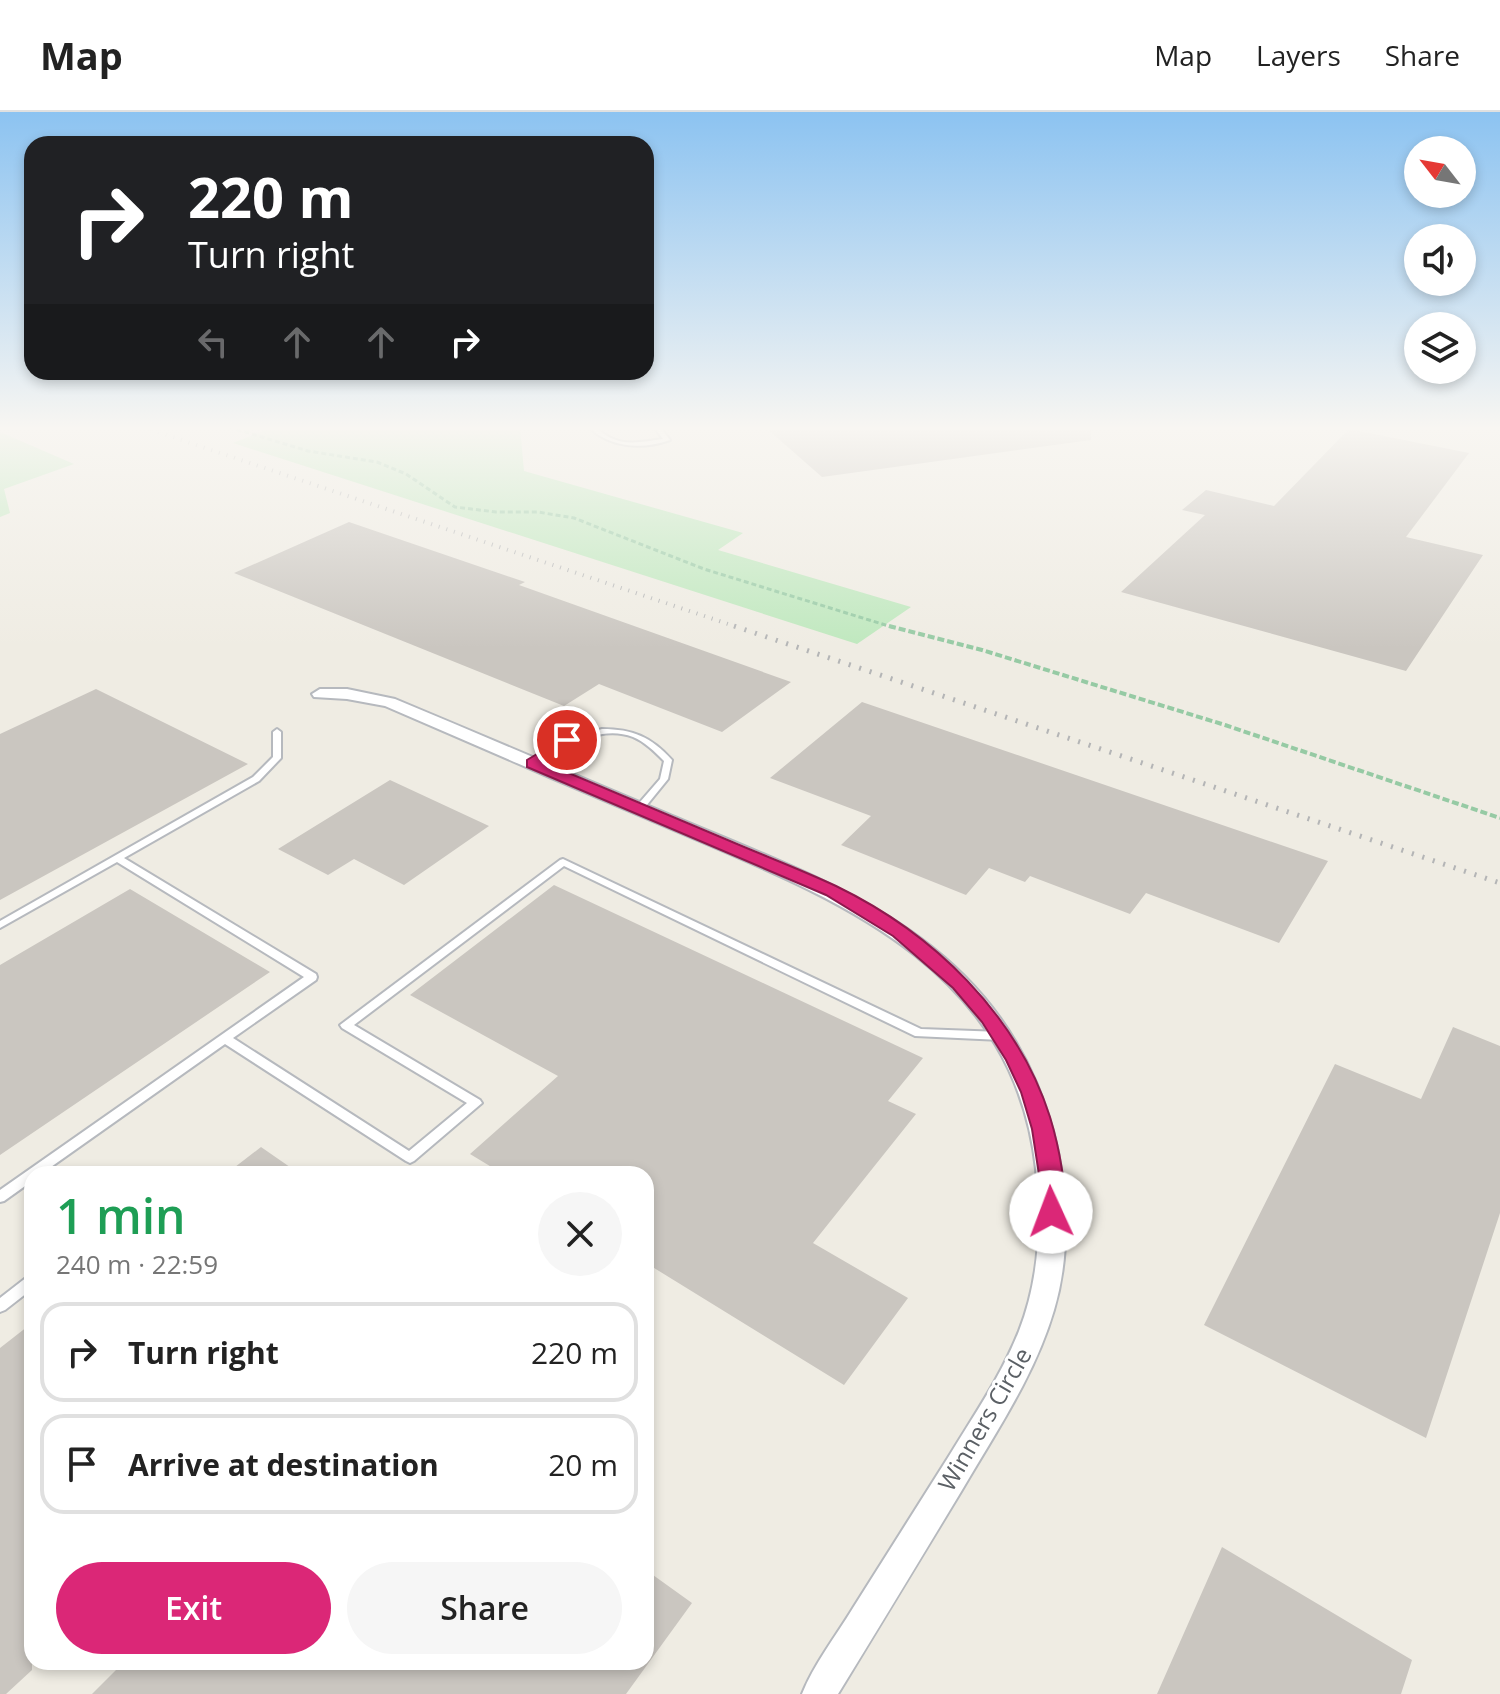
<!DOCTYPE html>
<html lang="en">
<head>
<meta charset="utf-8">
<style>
  :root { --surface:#fff; --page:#f6f6f6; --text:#222; --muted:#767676; --line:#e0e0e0; --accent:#db2777 }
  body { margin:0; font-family:"Open Sans",sans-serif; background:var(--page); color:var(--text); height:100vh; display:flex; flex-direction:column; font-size:30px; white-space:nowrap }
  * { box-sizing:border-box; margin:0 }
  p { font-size:26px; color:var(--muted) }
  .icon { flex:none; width:44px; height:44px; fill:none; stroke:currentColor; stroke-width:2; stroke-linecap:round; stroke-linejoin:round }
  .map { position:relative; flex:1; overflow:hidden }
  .sheet { position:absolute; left:24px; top:1054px; width:630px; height:504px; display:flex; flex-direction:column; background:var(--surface); border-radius:24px; box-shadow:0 4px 12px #0003 }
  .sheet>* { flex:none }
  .top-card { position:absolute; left:24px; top:24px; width:630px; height:244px; border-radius:24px; box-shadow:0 4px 12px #0003; background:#202124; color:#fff; overflow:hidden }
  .needle { width:52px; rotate:301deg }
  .buttons { position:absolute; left:1404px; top:24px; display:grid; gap:16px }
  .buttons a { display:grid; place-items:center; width:72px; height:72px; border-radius:50%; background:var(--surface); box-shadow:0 4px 12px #0003; font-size:40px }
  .pin { position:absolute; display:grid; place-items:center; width:68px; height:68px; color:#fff; margin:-34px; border:4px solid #fff; border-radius:50%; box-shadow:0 2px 8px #0007 }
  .me { position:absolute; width:88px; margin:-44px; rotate:358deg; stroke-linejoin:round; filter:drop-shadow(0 0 6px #0008) }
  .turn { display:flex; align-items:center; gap:28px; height:168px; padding:0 32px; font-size:36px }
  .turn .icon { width:104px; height:104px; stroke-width:2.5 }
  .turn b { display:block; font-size:56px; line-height:68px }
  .lanes { display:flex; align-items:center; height:76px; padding:0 32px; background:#0003; justify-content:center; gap:40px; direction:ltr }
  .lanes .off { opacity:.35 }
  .round { display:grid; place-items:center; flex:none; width:84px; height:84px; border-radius:42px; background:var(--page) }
  .head { display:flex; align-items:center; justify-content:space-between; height:136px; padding:0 32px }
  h1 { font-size:48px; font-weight:600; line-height:60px; color:#1e9e55 }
  .button { display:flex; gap:16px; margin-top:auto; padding:16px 32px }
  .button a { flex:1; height:92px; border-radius:48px; background:var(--accent); color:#fff; font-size:32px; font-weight:600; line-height:92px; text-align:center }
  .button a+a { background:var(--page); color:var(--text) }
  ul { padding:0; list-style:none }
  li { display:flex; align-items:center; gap:24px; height:100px; margin:0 16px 12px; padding:0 16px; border:4px solid var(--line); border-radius:24px }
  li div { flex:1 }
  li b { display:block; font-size:30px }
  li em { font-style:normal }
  header { display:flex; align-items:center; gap:48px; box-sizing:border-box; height:112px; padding:0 40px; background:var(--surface); border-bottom:2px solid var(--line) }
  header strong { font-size:38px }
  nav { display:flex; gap:44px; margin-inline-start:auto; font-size:28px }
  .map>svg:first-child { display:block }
  .green { fill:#bfe8be }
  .building { fill:#cac6c0 }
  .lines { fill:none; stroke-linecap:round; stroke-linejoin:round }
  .lane-casing { stroke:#b6b9be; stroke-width:4 }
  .street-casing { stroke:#b6b9be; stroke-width:4 }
  .path-far1 { stroke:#96caa4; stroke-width:3; stroke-dasharray:5 3; stroke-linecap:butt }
  .path { stroke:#96caa4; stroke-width:4; stroke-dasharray:7 3; stroke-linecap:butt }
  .lane { fill:#fff; fill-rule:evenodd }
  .street { fill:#fff; fill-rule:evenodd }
  .rail-far1 { stroke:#b4b5b6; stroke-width:4; stroke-dasharray:1 7; stroke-linecap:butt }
  .rail { stroke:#b4b5b6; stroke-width:5; stroke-dasharray:2 9; stroke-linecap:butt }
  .route { fill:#db2777; stroke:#8e194d; stroke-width:2 }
  .labels { text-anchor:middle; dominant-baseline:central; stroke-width:6; stroke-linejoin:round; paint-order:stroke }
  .street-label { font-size:24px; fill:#5b6065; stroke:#fff }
</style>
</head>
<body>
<header>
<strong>Map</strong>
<nav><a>Map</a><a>Layers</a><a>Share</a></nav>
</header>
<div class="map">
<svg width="1500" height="1582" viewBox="0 0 1500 1582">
  <rect width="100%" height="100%" fill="#efece3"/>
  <!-- green -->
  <path class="green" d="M273,315h247l4,44 219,62 -25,17 193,57 -54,37 -624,-201z
    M0,320l74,32 -70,25 6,24 -10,4z"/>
  <!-- building -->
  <path class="building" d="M765,315h326v13l-269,37z
    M1349,317l120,24 -63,84 77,18 -77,116 -285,-79 84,-77 -23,-5 24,-20 68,16z
    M349,410l176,60 -6,3 272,97 -69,50 -123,-48 -35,22 -330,-133z
    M96,577l152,75 -248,136v-166z
    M862,590l466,159 -49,82 -133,-50 -16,21 -100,-38 -5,6 -36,-14 -23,27 -125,-50 30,-29 -101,-38z
    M390,668l99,46 -85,59 -50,-26 -26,16 -50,-26z
    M554,773l369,173 -35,43 28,13 -103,129 95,55 -64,87 -198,-122v-89h-143l-33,-20 88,-78 -148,-81z
    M130,777l140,83 -270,183v-190z
    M1453,915l47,19v167l-74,225 -222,-113 131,-261 86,35z
    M261,1035l39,27h-74z
    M32,1211v347l-26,24h-6v-346z
    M1222,1435l190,113 -11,34h-244z
    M646,1458l46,33 -66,91h-534l32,-32h522z"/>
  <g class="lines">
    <!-- lane casing -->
    <g class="lane-casing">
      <path id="lane" d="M588,315c10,0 14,7 23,11 16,8 35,3 52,1l-9,-12h6l10,13c-28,10 -59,8 -82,-13z
        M277,617l4,3v26l-22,23 -135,77 192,116 1,3 -1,3 -83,58 176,113 58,-48 -125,-75 -2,-3 220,-165 3,-1 358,170 80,3 4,1 2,3 -2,3 -4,1 -86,-4 -351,-170 -210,159 126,75 2,3 -68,58 -4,2 -4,-2 -181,-117 -184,130h-9v7l-28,20 -4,1v-12l304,-213 -187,-115 -117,66v-7l253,-144 20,-20v-25z
        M602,617c31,0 49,8 70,31l-4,19 -26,32h-6l-2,-2 26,-30 4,-18c-10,-10 -19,-19 -31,-24 -34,-13 -70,11 -97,28h-6l-1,-2c21,-17 47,-27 73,-34z
        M32,1163v14l-27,21 -5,2v-14l27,-21z"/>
    </g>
    <!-- street casing -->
    <g class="street-casing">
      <path id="street" d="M320,577h27l48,10c91,38 182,77 273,115 167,71 331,122 385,317 15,56 18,122 1,179 -19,65 -58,122 -92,180 -41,68 -82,136 -124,204h-36c12,-30 34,-58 51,-86 32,-51 64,-101 96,-152 25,-41 52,-80 70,-125 20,-51 23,-108 17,-162 -24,-214 -219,-277 -388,-350 -88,-37 -175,-75 -263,-113l-38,-7 -33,-2 -2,-3z"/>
    </g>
    <!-- path-far1 -->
    <path class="path-far1" d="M229,315l79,24 69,11 29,12 49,33 41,5h42l36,6 130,51 191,59"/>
    <!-- path -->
    <path class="path" d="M889,514l93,24 243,75 275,93"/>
    <!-- lane -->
    <use href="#lane" class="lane"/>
    <!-- street -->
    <use href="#street" class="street"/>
    <!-- rail-far1 -->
    <path class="rail-far1" d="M143,315l597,201"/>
    <!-- rail -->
    <path class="rail" d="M734,514l766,257"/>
  </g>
  <!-- sky -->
  <linearGradient id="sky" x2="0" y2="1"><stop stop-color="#8cc3f1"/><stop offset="0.59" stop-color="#f8f6f2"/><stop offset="1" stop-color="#f8f6f2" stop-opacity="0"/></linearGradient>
  <rect width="1500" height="536" fill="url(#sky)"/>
  <!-- route -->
  <path class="route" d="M567,624l6,1v7l-28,19c61,26 123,52 185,78 35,15 72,29 106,45 97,47 181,128 214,231 7,23 21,80 10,101l-9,3 -8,-3 -3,-6v-31l-8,-52 -11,-37 -15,-32 -24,-38 -29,-34 -60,-52 -67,-41 -299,-128v-7z"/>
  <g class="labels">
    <!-- street labels -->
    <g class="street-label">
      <text transform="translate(984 1307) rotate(-60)">Winners Circle</text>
    </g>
  </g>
</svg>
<div class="buttons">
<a><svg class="needle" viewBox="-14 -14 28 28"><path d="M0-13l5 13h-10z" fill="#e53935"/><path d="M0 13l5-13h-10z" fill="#767676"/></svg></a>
<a><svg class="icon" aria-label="sound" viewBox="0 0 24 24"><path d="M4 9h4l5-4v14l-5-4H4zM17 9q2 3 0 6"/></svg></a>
<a><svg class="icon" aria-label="layers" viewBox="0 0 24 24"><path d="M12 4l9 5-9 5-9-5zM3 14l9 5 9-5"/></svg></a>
</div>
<div class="pin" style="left:567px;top:628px;background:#d93025"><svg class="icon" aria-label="arrive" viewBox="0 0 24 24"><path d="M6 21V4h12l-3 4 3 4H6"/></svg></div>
<svg class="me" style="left:1051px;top:1100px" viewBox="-20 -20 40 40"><circle r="19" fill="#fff"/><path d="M0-13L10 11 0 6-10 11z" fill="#db2777"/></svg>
<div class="top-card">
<div class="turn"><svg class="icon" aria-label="right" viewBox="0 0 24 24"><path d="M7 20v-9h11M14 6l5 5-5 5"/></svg><div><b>220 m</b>Turn right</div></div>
<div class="lanes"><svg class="icon off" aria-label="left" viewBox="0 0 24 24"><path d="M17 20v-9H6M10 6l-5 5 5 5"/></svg><svg class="icon off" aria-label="ahead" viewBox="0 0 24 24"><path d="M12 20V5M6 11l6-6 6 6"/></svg><svg class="icon off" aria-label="ahead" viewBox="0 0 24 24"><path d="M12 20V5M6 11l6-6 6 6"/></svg><svg class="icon" aria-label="right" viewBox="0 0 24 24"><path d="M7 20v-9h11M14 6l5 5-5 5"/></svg></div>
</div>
<section class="sheet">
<div class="head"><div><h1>1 min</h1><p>240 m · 22:59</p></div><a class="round"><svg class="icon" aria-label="close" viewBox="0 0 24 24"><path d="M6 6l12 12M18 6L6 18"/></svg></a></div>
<ul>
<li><svg class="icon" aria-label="right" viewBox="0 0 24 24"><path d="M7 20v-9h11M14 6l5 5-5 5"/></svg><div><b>Turn right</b></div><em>220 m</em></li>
<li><svg class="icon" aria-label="arrive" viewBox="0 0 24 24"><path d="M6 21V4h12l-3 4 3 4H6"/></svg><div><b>Arrive at destination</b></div><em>20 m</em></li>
</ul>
<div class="button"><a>Exit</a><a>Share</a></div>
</section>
</div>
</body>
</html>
